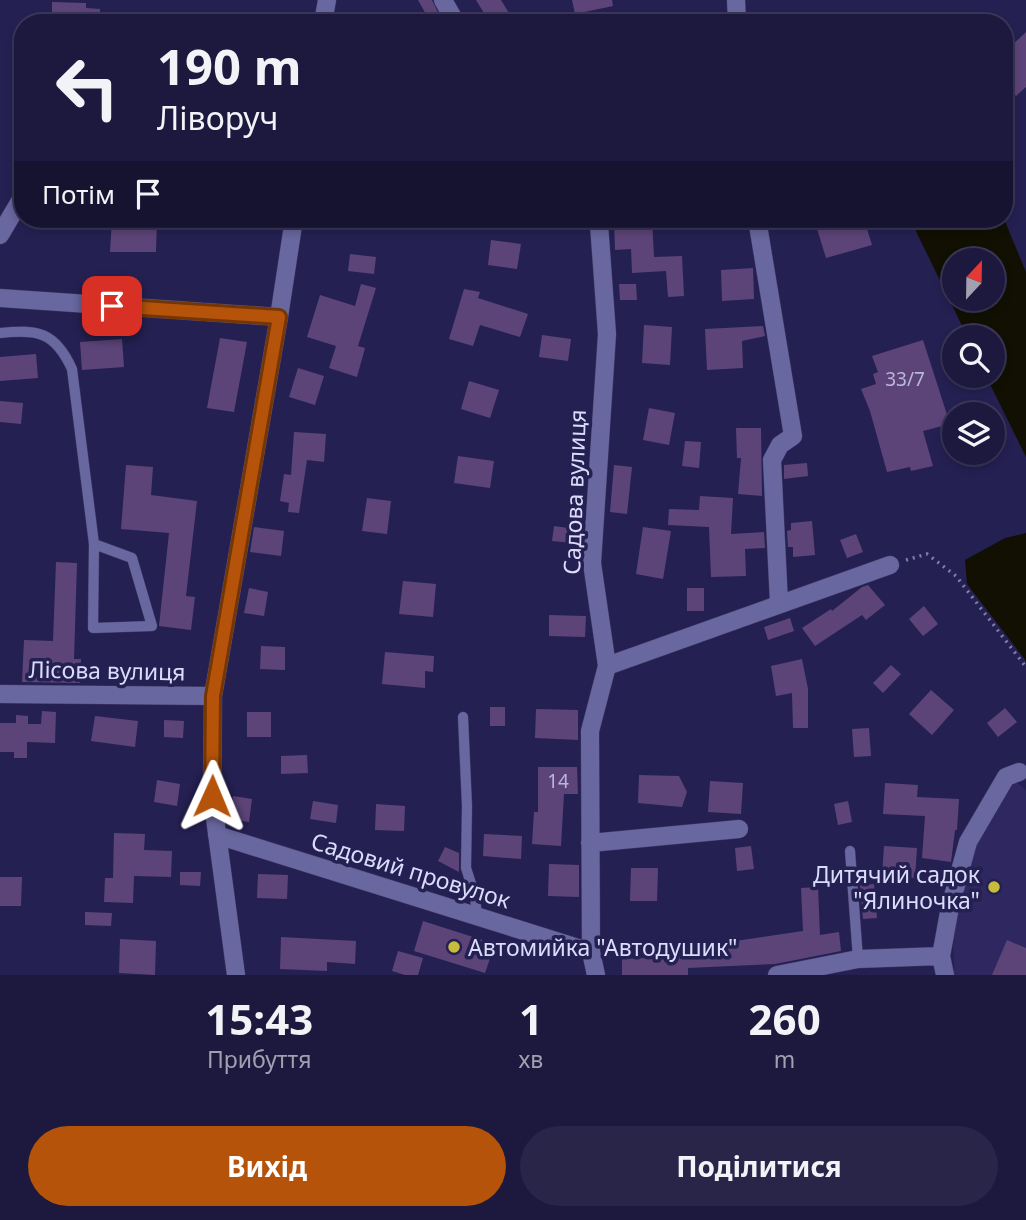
<!DOCTYPE html>
<html lang="uk">
<head>
<meta charset="utf-8">
<style>
  :root { --surface:#1c183e; --page:#292549; --text:#f1f3f6; --muted:#a0a0b0; --line:#3a3758; --accent:#b45309 }
  body { margin:0; font-family:"Noto Sans",sans-serif; background:var(--page); color:var(--text); height:100vh; display:flex; flex-direction:column; font-size:26px; white-space:nowrap }
  * { box-sizing:border-box; margin:0 }
  p { font-size:23px; color:var(--muted) }
  .icon { flex:none; width:38px; height:38px; fill:none; stroke:currentColor; stroke-width:2; stroke-linecap:round; stroke-linejoin:round }
  .map { position:relative; height:975px; overflow:hidden }
  .drawer { display:flex; flex-direction:column; background:var(--surface); flex:1 }
  .drawer>* { flex:none }
  .hud { position:absolute; left:14px; top:14px; width:999px; height:214px; border-radius:28px; box-shadow:0 4px 10px #0003,0 0 0 2px var(--line); background:#1c183e; color:var(--text); overflow:hidden }
  .needle { width:46px; rotate:22deg }
  .controls { position:absolute; left:942px; top:248px; display:grid; gap:14px }
  .controls a { display:grid; place-items:center; width:63px; height:63px; border-radius:50%; background:var(--surface); box-shadow:0 4px 10px #0003,0 0 0 2px var(--line); font-size:35px }
  .pin { position:absolute; display:grid; place-items:center; width:60px; height:60px; color:#fff; margin:-30px; border-radius:14px; box-shadow:0 4px 10px #0006 }
  .me { position:absolute; width:77px; margin:-38px; rotate:1deg; stroke-linejoin:round; filter:drop-shadow(0 0 5px #0008) }
  .turn { display:flex; align-items:center; gap:24px; height:147px; padding:0 28px; font-size:32px }
  .turn .icon { width:91px; height:91px; stroke-width:2.5 }
  .turn b { display:block; font-size:49px; line-height:60px }
  .then { display:flex; align-items:center; height:66px; padding:0 28px; background:#0003; gap:14px; font-size:26px }
  .eta { display:flex; justify-content:space-evenly; align-items:center; height:119px; text-align:center }
  .eta b { font-size:42px; font-weight:700; line-height:49px }
  .button { display:flex; gap:14px; margin-top:auto; padding:14px 28px }
  .button a { flex:1; height:80px; border-radius:42px; background:var(--accent); color:#fff; font-size:28px; font-weight:700; line-height:80px; text-align:center }
  .button a+a { background:var(--page); color:var(--text) }
  .map>svg:first-child { display:block }
  .built { fill:#2f2860 }
  .water { fill:#111003; fill-rule:evenodd }
  .building { fill:#5c4478 }
  .lines { fill:none; stroke-linecap:round; stroke-linejoin:round }
  .service-casing { stroke:#413966; stroke-width:11 }
  .minor-casing { stroke:#413966; stroke-width:19 }
  .path { stroke:#817fa8; stroke-width:3.5; stroke-dasharray:2 5; stroke-linecap:butt }
  .service { stroke:#68679f; stroke-width:10 }
  .minor { stroke:#68679f; stroke-width:18 }
  .route-casing { stroke:#753606; stroke-width:18 }
  .route { stroke:#b45309; stroke-width:12 }
  .poi-dot { fill:#c6bb3c; stroke:#252052; stroke-width:2.5 }
  .labels { text-anchor:middle; dominant-baseline:central; stroke-width:7; stroke-linejoin:round; paint-order:stroke }
  .number-label { font-size:19px; fill:#bbb6db }
  .street-label { font-size:23px; fill:#dbdcfc; stroke:#252052 }
  .poi-label { font-size:23px; fill:#dbdcfc; stroke:#252052; text-anchor:end }
</style>
</head>
<body>
<div class="map">
<svg width="1026" height="975" viewBox="0 0 1026 975">
  <rect width="100%" height="100%" fill="#252052"/>
  <!-- built -->
  <path class="built" d="M1015,781l11,9v185h-72l-1,-54 19,-68z"/>
  <!-- water -->
  <path class="water" d="M910,219h94l22,53v185l-40,-81h6v-38h-24zM954,261h38v38h-38z
    M1026,533v128l-59,-77 -2,-24 40,-22z"/>
  <!-- building -->
  <path class="building" d="M418,0h14l11,23h-12z
    M476,0h25l11,18 -7,5h-15z
    M572,0h40l1,6 -38,8z
    M52,2l34,1v5l14,1v14h-48z
    M1026,32v55l-10,9 -12,-13v-26l9,-7 -3,-3z
    M112,219h45l-1,33h-46z
    M614,219h38l2,38 28,-1 2,40 -16,1 -2,-26 -34,2 -1,-24 -16,1z
    M814,219h50l8,26 -46,13z
    M491,240l30,4 -4,25 -29,-4z
    M350,254l26,3 -2,17 -26,-3z
    M753,268l1,31 -32,2 -1,-31z
    M361,284l15,4 -18,58 7,2 -8,29 -28,-9 7,-22 -29,-9 13,-42 35,11z
    M619,284h17l1,16h-17z
    M464,289l16,3 -2,6 50,16 -8,23 -40,-12 -7,21 -24,-7z
    M644,325l28,2 -2,38 -28,-2z
    M763,326l2,10 -23,5 1,27 -36,2 -2,-41z
    M542,335l29,4 -3,22 -29,-4z
    M220,338l27,4 -13,70 -27,-4z
    M122,339l2,28 -42,3 -2,-28z
    M923,340l27,84 -27,7 10,35 -22,5 -1,-4 -23,5 -17,-61 -9,-22 15,-5 -3,-10 5,-2 -6,-16z
    M36,354l2,24 -38,3v-24z
    M298,368l26,8 -9,29 -26,-8z
    M469,381l30,9 -9,28 -29,-9z
    M0,401l23,2 -2,21 -21,-2z
    M649,408l26,5 -6,32 -26,-5z
    M736,428h25l1,68 -24,-2 3,-36h-4z
    M294,432l32,2 -2,28 -17,-2 -8,53 -11,-1 1,-9 -9,-2 4,-27 7,1z
    M685,441l16,1 -2,26 -17,-2z
    M458,456l36,5 -4,27 -36,-5z
    M807,463l1,13 -24,3v-14z
    M126,465l27,2 -2,28 46,6 -11,95 9,1 -4,33 -32,-4 10,-93 -48,-4z
    M614,465l18,2 -5,47 -17,-2z
    M700,496l33,2 -2,36 33,-2 1,16 -20,1 1,27 -35,1 -2,-50 -41,-2 1,-16 30,1z
    M367,498l24,3 -4,33 -25,-3z
    M812,521l3,34 -22,2v-10h-5l-1,-16 4,-1v-7z
    M554,526l21,3 -1,14 -22,-2z
    M254,527l30,4 -3,25 -31,-4z
    M643,527l28,4 -8,48 -27,-5z
    M856,534l7,18 -16,6 -7,-18z
    M56,562l21,1 -3,96h7l-1,24 -58,-1 2,-42 29,1z
    M403,581l33,3 -3,33 -34,-3z
    M868,585l17,20 -19,15 -4,-5 -47,31 -13,-18 29,-19 1,2 30,-24z
    M249,588l19,4 -4,24 -20,-3z
    M687,588h17v23h-17z
    M924,606l14,18 -15,12 -14,-17z
    M549,615l37,1 -1,21 -36,-1z
    M790,618l4,13 -26,9 -4,-13z
    M261,646l24,1v23l-25,-1z
    M385,652l49,4 -1,16 -8,-1v17l-43,-4z
    M802,659l6,30v39h-15l-1,-35 -16,3 -5,-30z
    M891,665l10,9 -18,19 -10,-10z
    M931,690l23,20 -22,25 -23,-21z
    M490,707h15v19h-15z
    M1005,708l12,14 -19,15 -11,-14z
    M536,709l42,1v30l-43,-2z
    M42,711l14,1 -1,31 -28,-1v16h-13v-6h-14v-29h16v-8l12,1v8h13z
    M247,712h24v25h-24z
    M95,716l43,5 -3,26 -44,-6z
    M164,720l20,1 -1,17 -19,-1z
    M869,728l2,28 -17,1 -2,-28z
    M307,755l1,18 -27,1v-18z
    M538,767h39l1,27h-14l-3,52 -29,-2 2,-32h4z
    M639,775l40,1 8,16 -5,15 -44,-4z
    M157,780l23,4 -3,22 -23,-4z
    M710,781l33,2 -2,31 -33,-2z
    M885,783l33,2 -1,12 42,2 -2,31h-2l-4,32 -29,-4 3,-42 -42,-2z
    M233,796l19,3 -3,23 -20,-3z
    M313,801l25,4 -2,18 -26,-4z
    M848,801l4,21 -14,3 -4,-21z
    M376,804l29,2 -1,25 -29,-1z
    M114,833l31,1 -1,16 28,1 -1,26 -37,-1 -1,27 -29,-1 1,-24h8z
    M484,834l38,2 -1,23 -38,-3z
    M751,846l3,23 -17,2 -2,-23z
    M884,846l33,2 -2,30 -33,-2z
    M445,847l14,6v19l-21,-11z
    M549,864l30,1v32l-31,-1z
    M631,868h27l-1,33h-27z
    M180,872h21l-1,14 -20,-1z
    M258,874l30,1 -1,24 -30,-1z
    M0,877h22l-1,29h-21z
    M874,884l3,34 -14,1 -3,-34z
    M818,887l2,48 19,-3 2,19 -66,13 -87,4v7h-66v-16l59,-3v-7l122,-18 -2,-43z
    M85,912l27,1 -1,13 -26,-1z
    M423,921l72,23 -10,29 -71,-22z
    M281,937l75,4 -1,23 -28,-2v9l-47,-2z
    M120,939l36,2 -1,34 -36,-2z
    M1007,940l19,8v27h-34z
    M398,951l25,7 -5,17h-13l-13,-4z"/>
  <g class="lines">
    <!-- service casing -->
    <g class="service-casing">
      <path id="service" d="M0,333c38,-4 55,-1 72,36l22,175 -1,84 59,-2 -20,-68 -38,-14
        M463,717l4,89 -1,62 9,28 2,21
        M850,851l8,108"/>
    </g>
    <!-- minor casing -->
    <g class="minor-casing">
      <path id="minor" d="M443,0l13,23
        M736,0l1,23
        M323,23l4,-23
        M757,219l36,217 -13,9 -8,15 7,143
        M0,235l23,-39
        M0,298l279,19
        M607,666l283,-101
        M0,694l213,2
        M217,835l374,117
        M590,843l149,-14
        M236,975l-24,-179 1,-100 66,-379 15,-98
        M596,975l-5,-23 -1,-221 17,-65 -15,-103 15,-229 -8,-110 -2,-5
        M777,975l81,-16 83,-3
        M945,975l-4,-19 9,-49 18,-65 38,-65 13,-5"/>
    </g>
    <!-- path -->
    <path class="path" d="M906,560l21,-6 29,22 70,91"/>
    <!-- service -->
    <use href="#service" class="service"/>
    <!-- minor -->
    <use href="#minor" class="minor"/>
  </g>
  <g class="lines">
    <!-- route casing -->
    <g class="route-casing">
      <path id="route" d="M112,306l167,11 -66,379 -1,100"/>
    </g>
    <!-- route -->
    <use href="#route" class="route"/>
  </g>
  <!-- markers -->
  <g class="poi-dot">
    <circle cx="994" cy="887" r="7"/>
    <circle cx="454" cy="947" r="7"/>
  </g>
  <g class="labels">
    <!-- number labels -->
    <g class="number-label">
      <text x="905" y="379">33/7</text>
      <text x="558" y="781">14</text>
    </g>
    <!-- street labels -->
    <g class="street-label">
      <text transform="translate(574 492) rotate(-88)">Садова вулиця</text>
      <text transform="translate(107 670) rotate(1)">Лісова вулиця</text>
      <text transform="translate(411 870) rotate(17)">Садовий провулок</text>
    </g>
    <!-- poi labels -->
    <g class="poi-label">
      <text x="980" y="874">Дитячий садок<tspan x="980" dy="26">"Ялиночка"</tspan></text>
      <text x="468" y="947" text-anchor="start">Автомийка "Автодушик"</text>
    </g>
  </g>
</svg>
<div class="controls">
<a><svg class="needle" viewBox="-14 -14 28 28"><path d="M0-13l5 13h-10z" fill="#e53935"/><path d="M0 13l5-13h-10z" fill="#a0a0b0"/></svg></a>
<a><svg class="icon" aria-label="search" viewBox="0 0 24 24"><circle cx="10" cy="10" r="6"/><path d="M15 15l6 6"/></svg></a>
<a><svg class="icon" aria-label="layers" viewBox="0 0 24 24"><path d="M12 4l9 5-9 5-9-5zM3 14l9 5 9-5"/></svg></a>
</div>
<div class="pin" style="left:112px;top:306px;background:#d93025"><svg class="icon" aria-label="arrive" viewBox="0 0 24 24"><path d="M6 21V4h12l-3 4 3 4H6"/></svg></div>
<svg class="me" style="left:212px;top:796px" viewBox="-20 -20 40 40"><path d="M0-17L14 15 0 8-14 15z" fill="#b45309" stroke="#fff" stroke-width="4"/></svg>
<div class="hud">
<div class="turn"><svg class="icon" aria-label="left" viewBox="0 0 24 24"><path d="M17 20v-9H6M10 6l-5 5 5 5"/></svg><div><b>190 m</b>Ліворуч</div></div>
<div class="then">Потім<svg class="icon" aria-label="arrive" viewBox="0 0 24 24"><path d="M6 21V4h12l-3 4 3 4H6"/></svg></div>
</div>
</div>
<section class="drawer">
<div class="eta">
<div><b>15:43</b><p>Прибуття</p></div>
<div><b>1</b><p>хв</p></div>
<div><b>260</b><p>m</p></div>
</div>
<div class="button"><a>Вихід</a><a>Поділитися</a></div>
</section>
</body>
</html>
